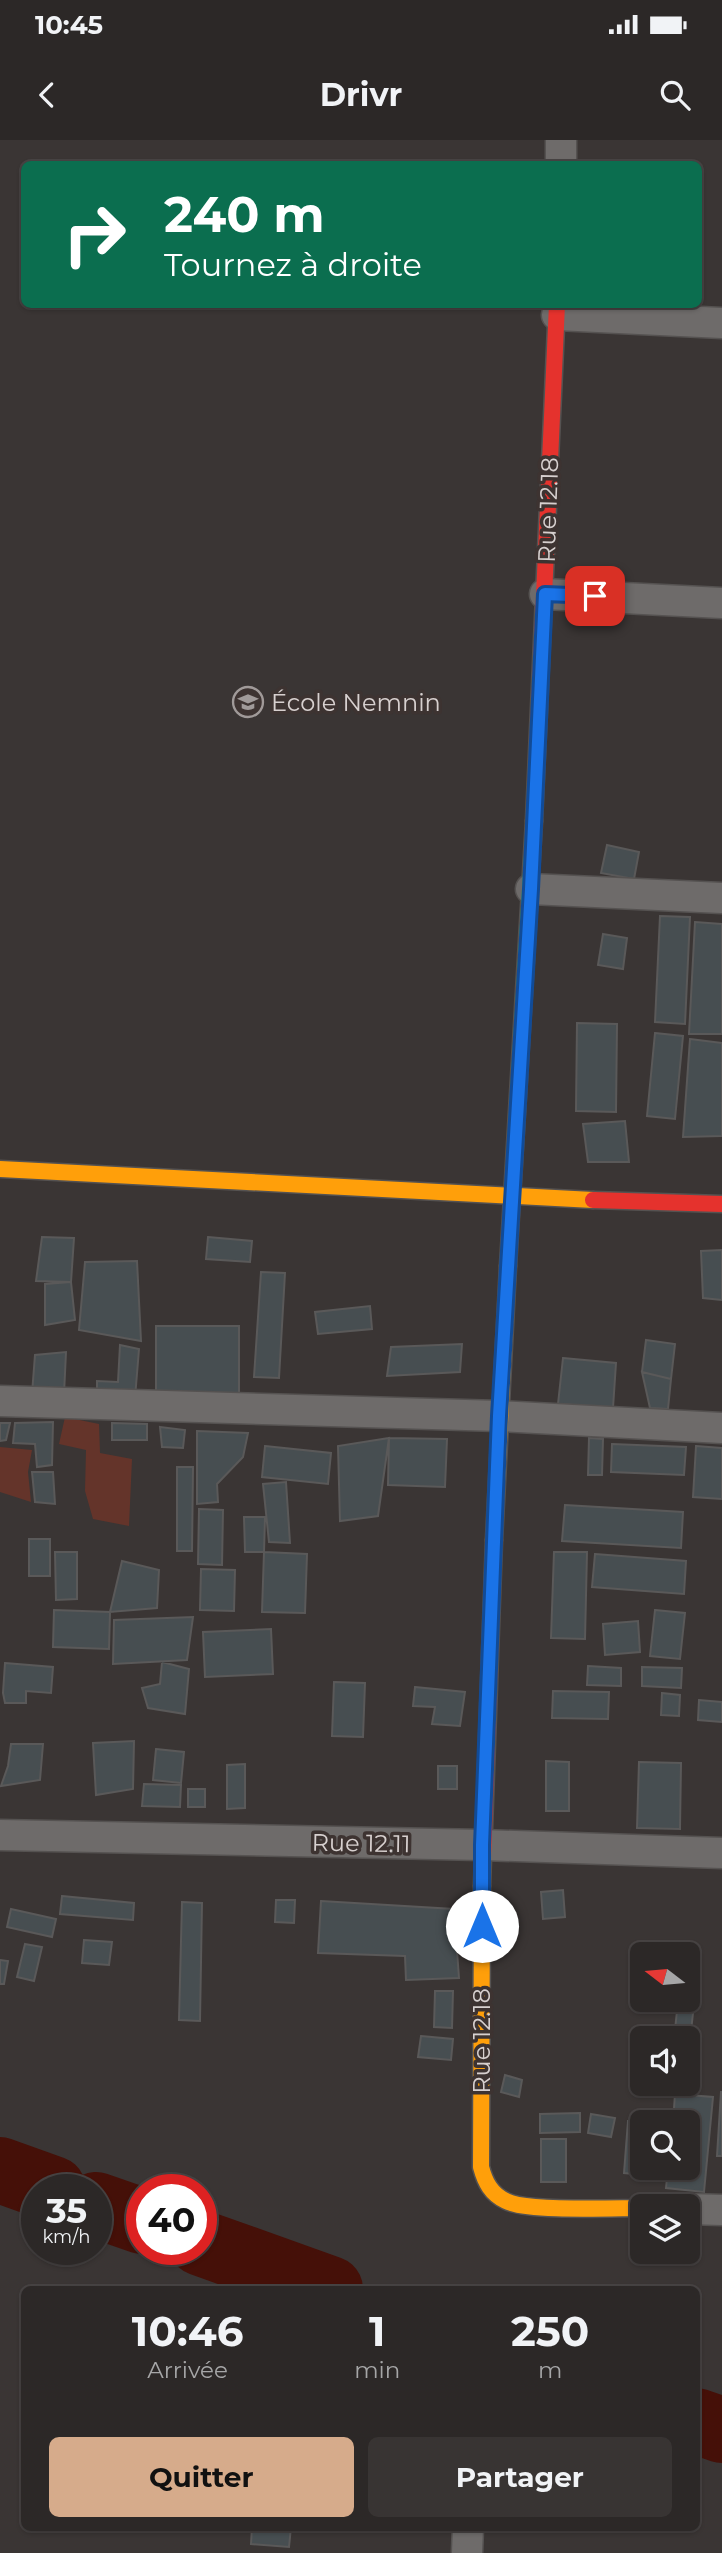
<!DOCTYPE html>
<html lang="fr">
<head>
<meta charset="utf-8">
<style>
  :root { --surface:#2c2827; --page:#383433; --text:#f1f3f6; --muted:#a6a6a7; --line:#484444; --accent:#d6ab8b }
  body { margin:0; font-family:Montserrat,sans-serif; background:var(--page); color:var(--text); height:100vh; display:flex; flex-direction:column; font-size:26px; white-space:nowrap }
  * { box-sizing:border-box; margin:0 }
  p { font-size:23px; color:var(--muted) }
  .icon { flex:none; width:38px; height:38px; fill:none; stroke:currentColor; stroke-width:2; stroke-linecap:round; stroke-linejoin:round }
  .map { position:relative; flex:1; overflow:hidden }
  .sheet { position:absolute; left:21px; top:2146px; width:679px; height:245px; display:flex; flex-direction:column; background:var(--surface); border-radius:10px; box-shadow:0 2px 5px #0004,0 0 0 2px var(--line) }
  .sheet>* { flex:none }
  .hud { position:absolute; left:21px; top:21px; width:681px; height:147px; border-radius:10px; box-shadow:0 2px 5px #0004,0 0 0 2px var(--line); background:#0b6e4f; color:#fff; overflow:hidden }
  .needle { width:46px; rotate:286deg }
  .fabs { position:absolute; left:630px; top:1802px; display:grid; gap:14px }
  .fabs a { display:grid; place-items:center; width:70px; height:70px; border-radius:10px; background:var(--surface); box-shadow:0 2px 5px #0004,0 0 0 2px var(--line); font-size:35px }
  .speed { position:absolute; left:21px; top:2034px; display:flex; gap:14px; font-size:35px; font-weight:700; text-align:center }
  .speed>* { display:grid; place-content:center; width:91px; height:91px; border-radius:50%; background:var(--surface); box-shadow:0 2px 5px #0004,0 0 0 2px var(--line); line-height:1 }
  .speed small { font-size:18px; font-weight:400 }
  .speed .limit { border:10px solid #d22; background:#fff; color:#111 }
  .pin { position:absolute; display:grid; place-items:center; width:60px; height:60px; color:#fff; margin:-30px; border-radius:14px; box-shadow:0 4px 10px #0006 }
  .me { position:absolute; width:77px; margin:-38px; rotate:0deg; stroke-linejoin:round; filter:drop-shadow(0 0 5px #0008) }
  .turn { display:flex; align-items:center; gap:24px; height:147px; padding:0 28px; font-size:32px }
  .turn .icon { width:91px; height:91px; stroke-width:2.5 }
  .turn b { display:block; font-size:49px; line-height:60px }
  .eta { display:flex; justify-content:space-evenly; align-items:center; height:119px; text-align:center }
  .eta b { font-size:42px; font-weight:700; line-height:49px }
  .action { display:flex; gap:14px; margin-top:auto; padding:14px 28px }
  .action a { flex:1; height:80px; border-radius:10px; background:var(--accent); color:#111; font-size:28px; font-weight:700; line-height:80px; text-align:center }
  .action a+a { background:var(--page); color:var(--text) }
  .status { display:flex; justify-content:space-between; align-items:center; height:49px; padding:0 35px; background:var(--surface); direction:ltr }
  .status svg { height:19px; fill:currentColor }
  header { display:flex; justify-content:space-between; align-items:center; height:91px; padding:0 28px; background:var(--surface); font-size:32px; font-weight:700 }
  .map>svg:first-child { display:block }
  .green { fill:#64342a }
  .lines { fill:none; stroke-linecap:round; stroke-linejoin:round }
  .river { stroke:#451008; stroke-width:66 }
  .building { fill:#474e51; stroke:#5a5959; stroke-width:2 }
  .street-casing { stroke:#555251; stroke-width:33 }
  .fast-casing { stroke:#555251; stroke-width:19 }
  .slow-casing { stroke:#555251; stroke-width:19 }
  .jam-casing { stroke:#555251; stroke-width:19 }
  .street { stroke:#6e6b6a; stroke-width:30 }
  .fast { stroke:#30b455; stroke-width:16 }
  .slow { stroke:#ff9f0a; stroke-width:16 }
  .jam { stroke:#e5322d; stroke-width:16 }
  .route-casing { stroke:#114b97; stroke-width:18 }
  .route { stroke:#1a73e8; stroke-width:12 }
  .labels { text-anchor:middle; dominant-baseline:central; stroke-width:7; stroke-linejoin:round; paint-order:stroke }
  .street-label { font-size:24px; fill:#d7d0cf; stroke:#3d3331 }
  .poi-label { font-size:24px; fill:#d7d0cf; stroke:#3d3331; text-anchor:start }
</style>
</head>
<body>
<div class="status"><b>10:45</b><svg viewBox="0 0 49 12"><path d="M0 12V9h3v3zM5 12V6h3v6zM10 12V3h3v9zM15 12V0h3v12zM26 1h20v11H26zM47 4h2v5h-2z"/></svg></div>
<header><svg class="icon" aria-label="back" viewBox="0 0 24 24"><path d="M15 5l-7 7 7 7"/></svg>Drivr<svg class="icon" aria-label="search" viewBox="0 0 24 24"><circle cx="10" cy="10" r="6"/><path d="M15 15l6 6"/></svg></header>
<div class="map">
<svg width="722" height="2413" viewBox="0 0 722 2413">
  <rect width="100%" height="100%" fill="#3a3534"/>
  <!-- green -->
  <path class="green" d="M65,1277l34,7 1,29 32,6 -3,67 -36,-7 -8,-28 1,-41 -27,-6z
    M0,1307l32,3 -4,22 3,30 -31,-10z"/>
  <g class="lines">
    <!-- river -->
    <path class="river" d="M0,2030l53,19
      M96,2065l46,16
      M201,2103l129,46
      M696,2281l26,9"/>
  </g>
  <!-- building -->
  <path class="building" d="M607,705l32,7 -5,27 -33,-6z
    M660,776l30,1 -5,107 -30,-2z
    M695,782l27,2v110h-33z
    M603,794l24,4 -4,31 -25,-4z
    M577,883l40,1 -1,88 -40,-1z
    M655,893l28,3 -8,83 -28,-3z
    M690,899l32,4v93l-39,1z
    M625,981l4,41h-41l-5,-38z
    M42,1097l32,1 -3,44 -35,-1z
    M208,1097l44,4 -2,21 -44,-3z
    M722,1110v50l-19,-2 -2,-47z
    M137,1121l4,80 -62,-11 6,-68z
    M261,1132l24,1 -6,105 -25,-1z
    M71,1142l4,38 -30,5v-41z
    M370,1166l2,23 -54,5 -3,-22z
    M156,1186h83v67h-83z
    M646,1200l29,4 -4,35 -29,-7z
    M462,1204l-2,28 -73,4 4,-29z
    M120,1205l19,4 -4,49 -38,-1v-16l21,1z
    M66,1212l-2,42h-32l3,-39z
    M563,1218l53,5 -3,45 -55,-4z
    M642,1232l29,7 -3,30 -18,-1z
    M53,1282l-1,43 -15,2 -2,-23 -22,-1 2,-20z
    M0,1283h10l-4,17 -6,1z
    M112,1283l35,1v16h-35z
    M160,1287l25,3 -2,18 -21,-1z
    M197,1291l51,2 -5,24 -26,27 1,18 -21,2z
    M389,1298l58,1 -2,48 -57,-2z
    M389,1298l-11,78 -38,5 -2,-75z
    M589,1298l14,1 -1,36h-14z
    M612,1304l74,3 -2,28 -73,-3z
    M265,1306l66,7 -3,31 -66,-7z
    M696,1306l26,2v51l-29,-2z
    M177,1327h16l-1,84h-15z
    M32,1332h21l2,32 -20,-2z
    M286,1342l4,61 -21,-1 -6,-58z
    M565,1365l118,7 -2,36 -119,-7z
    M199,1369l24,1 -1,55 -24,-1z
    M244,1377h21l-1,35h-19z
    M29,1399h21v37h-21z
    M55,1412h22v47l-21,1z
    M264,1412l43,2 -2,59 -43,-1z
    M554,1412h33l-2,87 -34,-1z
    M595,1414l91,7 -2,33 -92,-7z
    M122,1421l37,9 -2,38 -47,4z
    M201,1429l34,1 -1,41 -34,-1z
    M54,1470l56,2 -1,37 -56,-2z
    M655,1470l30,3 -5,46 -30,-3z
    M193,1477l-6,43 -74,4 1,-44z
    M638,1481l2,31 -35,3 -2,-31z
    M271,1489l2,45 -68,3 -2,-45z
    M162,1522l27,7 -4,45 -37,-6 -6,-20 18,-4z
    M5,1523l48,4 -2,26 -25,-2v12h-21l-2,-10z
    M588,1526l33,2v18l-34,-1z
    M642,1527l40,1 -1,20 -39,-2z
    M334,1542l31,1 -2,54 -31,-1z
    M415,1547l50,5 -5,34 -28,-2 3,-17 -22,-1z
    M553,1551l56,1 -1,27 -56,-1z
    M662,1553l18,2 -1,21 -18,-1z
    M699,1560l23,2v20l-24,-2z
    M134,1601l-1,48 -37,6 -3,-52z
    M11,1604h32l-3,36 -39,6 7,-20z
    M156,1609l28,3 -3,31 -28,-3z
    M546,1621l23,1v49h-23z
    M639,1622l42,1 -1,66 -43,-1z
    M245,1624v44l-18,1v-44z
    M438,1626h19v23h-19z
    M144,1644l37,1 -1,22 -38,-1z
    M188,1649h17v18h-17z
    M563,1750l2,27 -22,2 -2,-27z
    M62,1756l72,7 -1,17 -73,-6z
    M276,1760h19l-1,23 -19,-1z
    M321,1761l133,8 5,69 -53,2 -1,-24 -87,-3z
    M182,1762l20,1 -2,118 -21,-1z
    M11,1769l45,10 -4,18 -45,-10z
    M84,1800l28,2 -3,23 -27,-2z
    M25,1804l17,3 -8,34 -17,-4z
    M0,1820l8,1 -4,23h-4z
    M435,1851h18l-1,37 -18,-1z
    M677,1871l16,2 -3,27 -16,-1z
    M421,1896l32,3 -2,21 -33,-3z
    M688,1912l4,1 -1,26 -3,-1z
    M505,1935l17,5 -3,17 -18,-5z
    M721,1952h1v64h-5z
    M675,1954l38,3 -9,95 -38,-4 2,-20h20v-45h-15z
    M580,1973v19l-40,1v-19z
    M591,1974l24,4 -4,19 -23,-4z
    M628,1981l22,2h-8v45h16l-1,8 -33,-3z
    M541,1999h25v43h-25z
    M252,2387h39l-2,20 -38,-3z"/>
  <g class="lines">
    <!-- street casing -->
    <g class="street-casing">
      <path id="street" d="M561,24v-24
        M557,175l165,8
        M545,454l177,9
        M531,749l191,9
        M0,1261l499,15 223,12
        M0,1695l482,10 240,8
        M688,2069l34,1
        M467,2413l1,-26"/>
    </g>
    <!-- fast casing -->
    <g class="fast-casing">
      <path id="fast" d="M508,1126l26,-445"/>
    </g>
    <!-- slow casing -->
    <g class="slow-casing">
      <path id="slow" d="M0,1029l593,31
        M494,1400l14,-274
        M482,1746l-1,281c4,15 10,27 25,34 20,11 108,7 136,7"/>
    </g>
    <!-- jam casing -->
    <g class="jam-casing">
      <path id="jam" d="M534,681l23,-517
        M593,1060l129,4
        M482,1746l12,-346"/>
    </g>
    <!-- street -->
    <use href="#street" class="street"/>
    <!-- fast -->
    <use href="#fast" class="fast"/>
    <!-- slow -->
    <use href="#slow" class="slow"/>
    <!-- jam -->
    <use href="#jam" class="jam"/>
  </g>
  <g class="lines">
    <!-- route casing -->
    <g class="route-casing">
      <path id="route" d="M482,1786v-81l17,-429 32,-527 14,-295 50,2"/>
    </g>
    <!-- route -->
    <use href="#route" class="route"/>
  </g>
  <!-- icons -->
  <defs>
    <g id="school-ring" transform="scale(1.575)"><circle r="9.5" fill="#3d3331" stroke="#a09a99" stroke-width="1.5"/><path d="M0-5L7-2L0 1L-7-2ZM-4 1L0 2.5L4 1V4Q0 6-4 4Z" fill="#a09a99"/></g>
  </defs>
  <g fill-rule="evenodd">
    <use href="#school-ring" x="248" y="562"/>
  </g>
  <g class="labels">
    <!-- street labels -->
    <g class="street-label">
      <text transform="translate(548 370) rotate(-88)">Rue 12.18</text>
      <text transform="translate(361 1703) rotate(1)">Rue 12.11</text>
      <text transform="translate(481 1901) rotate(-90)">Rue 12.18</text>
    </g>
    <!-- poi labels -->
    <g class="poi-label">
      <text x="271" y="562">École Nemnin</text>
    </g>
  </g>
</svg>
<div class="fabs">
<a><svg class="needle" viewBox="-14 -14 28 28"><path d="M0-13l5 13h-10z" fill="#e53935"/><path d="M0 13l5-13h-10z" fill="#a6a6a7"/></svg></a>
<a><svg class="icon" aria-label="sound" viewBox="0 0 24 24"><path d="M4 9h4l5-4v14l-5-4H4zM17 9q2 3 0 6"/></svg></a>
<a><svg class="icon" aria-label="search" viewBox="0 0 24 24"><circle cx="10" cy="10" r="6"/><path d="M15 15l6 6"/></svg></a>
<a><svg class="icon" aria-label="layers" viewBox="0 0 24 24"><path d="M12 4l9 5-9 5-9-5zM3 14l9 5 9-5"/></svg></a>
</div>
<div class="speed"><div>35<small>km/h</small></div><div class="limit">40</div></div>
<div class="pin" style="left:595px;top:456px;background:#d93025"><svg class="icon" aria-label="arrive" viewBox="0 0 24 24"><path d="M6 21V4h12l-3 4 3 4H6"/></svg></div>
<svg class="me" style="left:482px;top:1786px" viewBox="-20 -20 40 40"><circle r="19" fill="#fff"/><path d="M0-13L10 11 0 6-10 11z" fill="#1a73e8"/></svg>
<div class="hud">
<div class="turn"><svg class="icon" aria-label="right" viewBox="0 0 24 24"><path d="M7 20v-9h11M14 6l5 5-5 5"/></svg><div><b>240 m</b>Tournez à droite</div></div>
</div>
<section class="sheet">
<div class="eta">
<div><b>10:46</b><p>Arrivée</p></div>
<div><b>1</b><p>min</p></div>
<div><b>250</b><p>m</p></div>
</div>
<div class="action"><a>Quitter</a><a>Partager</a></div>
</section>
</div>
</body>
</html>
